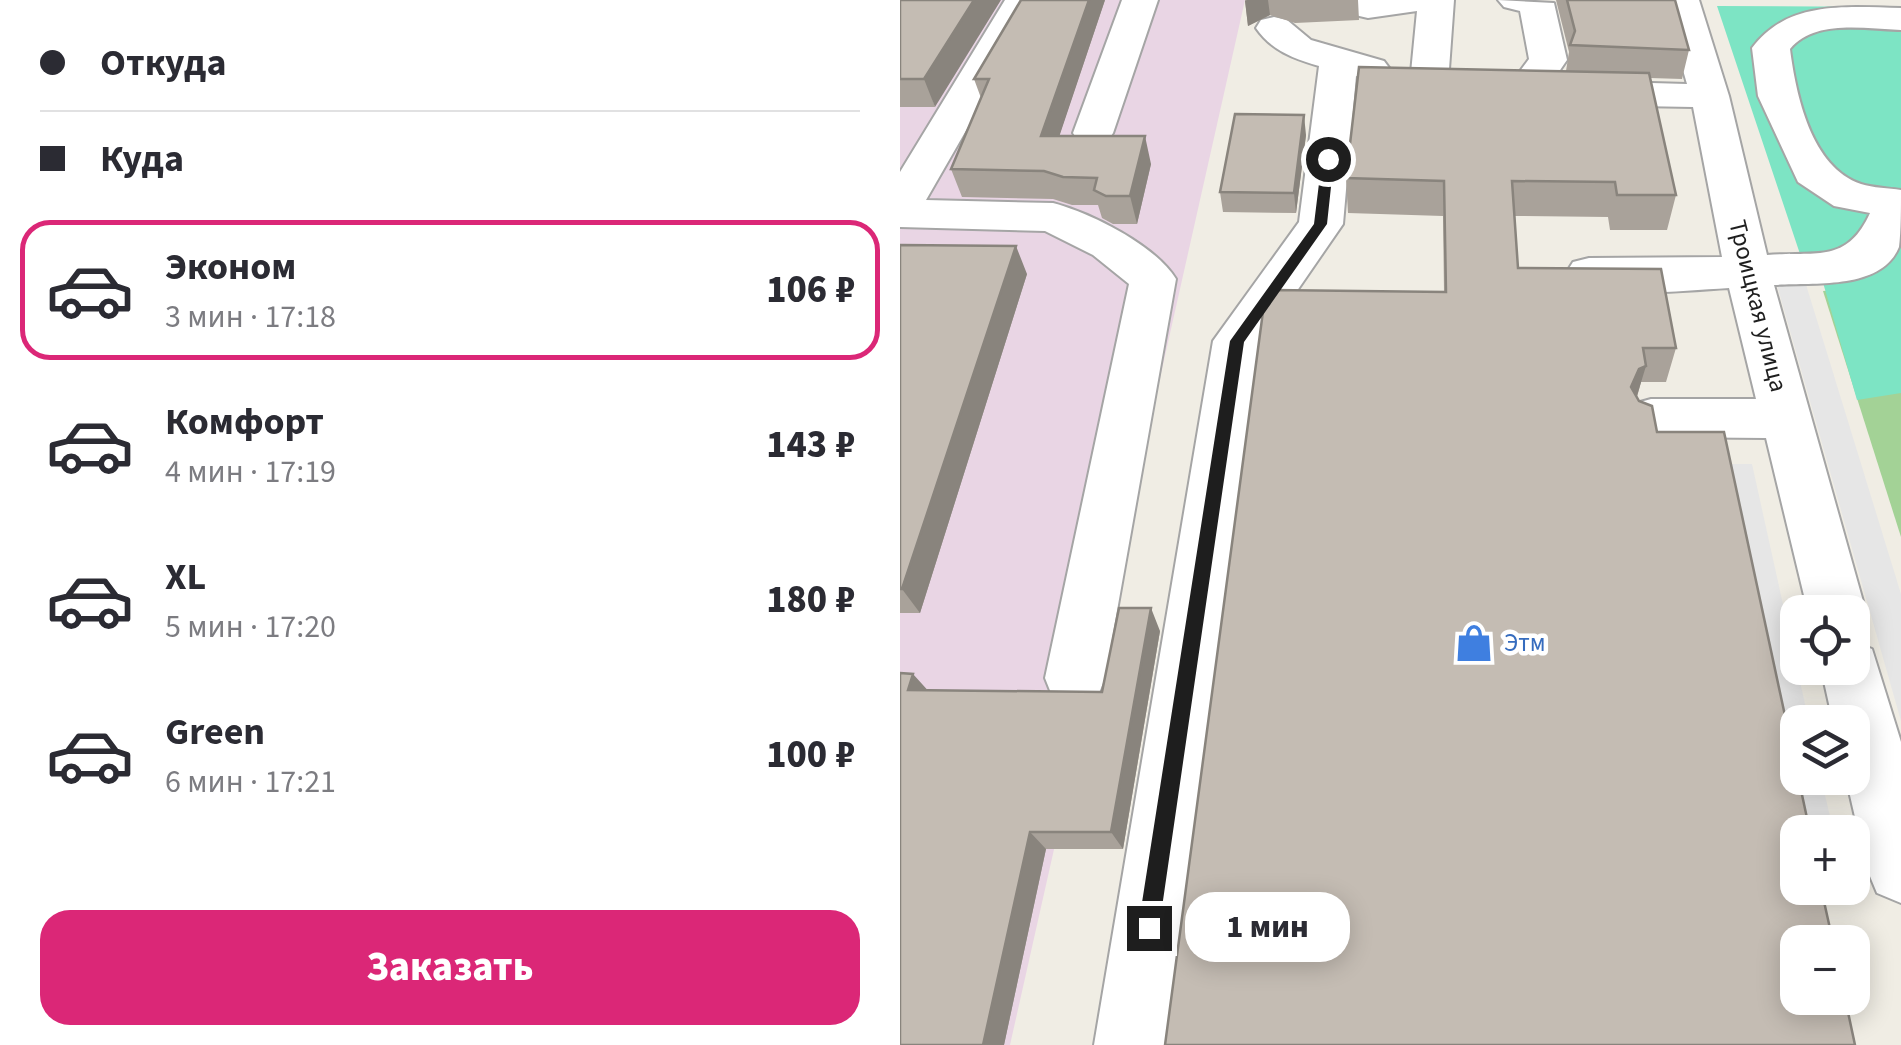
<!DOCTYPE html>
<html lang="ru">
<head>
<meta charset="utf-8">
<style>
	body { margin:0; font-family:"Source Sans 3",sans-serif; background:#f2f2f3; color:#2b2b33; height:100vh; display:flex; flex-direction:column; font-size:38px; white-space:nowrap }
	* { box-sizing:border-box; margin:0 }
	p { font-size:32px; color:#7c7c81 }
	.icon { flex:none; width:55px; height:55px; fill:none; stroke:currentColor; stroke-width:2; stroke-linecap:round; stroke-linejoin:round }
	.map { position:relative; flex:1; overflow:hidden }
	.sheet { display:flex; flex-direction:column; background:#fff; width:900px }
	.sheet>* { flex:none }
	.hud { display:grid; align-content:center; height:220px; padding:0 40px; background:#fff }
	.controls { position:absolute; left:880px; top:595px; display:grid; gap:20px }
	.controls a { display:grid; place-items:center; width:90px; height:90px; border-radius:20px; background:#fff; box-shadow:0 5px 25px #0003; font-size:50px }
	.end { position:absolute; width:45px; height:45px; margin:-22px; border:12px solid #1e1e1e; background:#fff; box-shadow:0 0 0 5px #fff }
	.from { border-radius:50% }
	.bubble { position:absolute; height:70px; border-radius:30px; background:#fff; box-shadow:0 5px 25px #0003; font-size:32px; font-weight:800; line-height:70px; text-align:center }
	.hud b { display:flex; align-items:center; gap:35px; height:95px; font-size:38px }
	.hud b+b { border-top:2px solid #e1e1e2 }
	.hud i { width:25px; height:25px; background:#2b2b33 }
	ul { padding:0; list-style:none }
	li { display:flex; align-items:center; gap:30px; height:140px; margin:0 20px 15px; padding:0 20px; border:5px solid transparent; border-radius:30px }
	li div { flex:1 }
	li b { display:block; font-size:38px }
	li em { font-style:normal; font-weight:800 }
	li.current { border-color:#db2777 }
	li>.icon { width:90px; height:90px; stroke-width:1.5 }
	.cta { display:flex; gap:20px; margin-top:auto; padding:20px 40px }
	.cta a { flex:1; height:115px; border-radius:30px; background:#db2777; color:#fff; font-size:40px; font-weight:800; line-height:115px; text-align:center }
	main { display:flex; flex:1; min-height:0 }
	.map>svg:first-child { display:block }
</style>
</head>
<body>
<main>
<section class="sheet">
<div class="hud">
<b><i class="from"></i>Откуда</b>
<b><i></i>Куда</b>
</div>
<ul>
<li class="current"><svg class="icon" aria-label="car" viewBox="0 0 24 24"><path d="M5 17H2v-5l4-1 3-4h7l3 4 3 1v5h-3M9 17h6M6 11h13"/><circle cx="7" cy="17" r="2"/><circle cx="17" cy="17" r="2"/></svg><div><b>Эконом</b><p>3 мин · 17:18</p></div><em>106 ₽</em></li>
<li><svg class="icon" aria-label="car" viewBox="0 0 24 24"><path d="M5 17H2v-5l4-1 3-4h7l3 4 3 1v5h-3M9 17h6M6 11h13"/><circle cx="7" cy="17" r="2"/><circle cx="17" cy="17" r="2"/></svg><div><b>Комфорт</b><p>4 мин · 17:19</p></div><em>143 ₽</em></li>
<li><svg class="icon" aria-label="car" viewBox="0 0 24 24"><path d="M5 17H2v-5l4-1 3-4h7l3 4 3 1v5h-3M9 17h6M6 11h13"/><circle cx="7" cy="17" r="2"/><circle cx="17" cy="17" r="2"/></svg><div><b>XL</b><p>5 мин · 17:20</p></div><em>180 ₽</em></li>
<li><svg class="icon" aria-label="car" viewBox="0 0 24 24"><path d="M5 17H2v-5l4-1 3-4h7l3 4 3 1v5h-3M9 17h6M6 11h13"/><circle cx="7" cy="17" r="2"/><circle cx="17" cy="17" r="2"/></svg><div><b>Green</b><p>6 мин · 17:21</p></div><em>100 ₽</em></li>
</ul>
<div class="cta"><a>Заказать</a></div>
</section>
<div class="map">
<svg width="1001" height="1045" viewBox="0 0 1001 1045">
	<rect width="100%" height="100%" fill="#f0ede4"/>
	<path fill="#e9d5e4" d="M 0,0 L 345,0 L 110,1045 L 0,1045 Z"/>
	<path fill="#a3d296" d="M 960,288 L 1001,317 L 1001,537 L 923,291 Z"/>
	<path fill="#7de4c4" d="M 817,6 L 1001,7 L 1001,393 L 957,400 L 915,255 L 900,254 Z"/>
	<path fill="#e6e6e6" d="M 875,278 L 904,278 L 1001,594 L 1001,721 Z
		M 816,464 L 852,464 L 909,722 L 898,722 L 898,778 L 921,778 L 932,825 L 887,825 Z"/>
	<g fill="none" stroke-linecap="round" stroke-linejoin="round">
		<g stroke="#a5a5a5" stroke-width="4">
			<path id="minor" d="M 105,0 L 141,0 L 26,200 L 153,203 C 191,213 255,245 276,279 L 205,678 L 197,698 L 175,706 L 153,698 L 145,678 L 229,284 L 193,255 L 145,231 L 0,227 L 0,172 Z
				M 222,0 L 258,0 L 213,133 L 207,142 L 193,145 L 179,142 L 173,133 Z
				M 455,0 L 554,0 L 548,83 L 543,91 L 529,95 L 515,91 L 510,83 L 517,11 L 468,18 L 455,15 L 450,7 Z
				M 598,0 L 654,3 L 667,60 C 651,82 641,106 611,98 L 606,90 L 629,59 L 620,11 L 604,7 Z
				M 763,0 L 799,0 L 829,96 L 867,255 C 916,251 947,264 970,213 L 934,206 L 898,182 L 858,96 L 852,48 C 888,0 945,7 1001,8 L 1001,30 C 964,29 915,19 890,49 C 896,95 911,167 961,184 C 973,188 989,188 1001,190 C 1001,207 1001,232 999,247 C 981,291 912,282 874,285 L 966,612 L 958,630 L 952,632 L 952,612 L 908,612 L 866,438 L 751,437 L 733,432 L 725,418 L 733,404 L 751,399 L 856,399 L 829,288 C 779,291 721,298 673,284 L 666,273 L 673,262 L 689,258 L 822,257 L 793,107 L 680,105 L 666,101 L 661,93 L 666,85 L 680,81 L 787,84 Z
				M 374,17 L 387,20 L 411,40 L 484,61 L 490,69 L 484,77 L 471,80 L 456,76 L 443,224 L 361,343 L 268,1045 L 194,1045 L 313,341 L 399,222 L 419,66 C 393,58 372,51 356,28 L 361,20 Z
				M 952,641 L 972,649 L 1001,742 L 1001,903 L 977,893 L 967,869 L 946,778 L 952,778 L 952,722 L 933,722 L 921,668 L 952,668 Z"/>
		</g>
		<use href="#minor" fill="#fff" fill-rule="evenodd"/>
	</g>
	<path fill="#a9a29a" d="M 0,0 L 35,107 L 0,107 Z
		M 205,0 L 159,136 L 251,164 L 237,224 L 213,224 L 202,218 L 198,205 L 172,205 L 153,199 L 62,197 L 51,169 L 81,98 L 74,79 Z
		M 345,0 L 458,0 L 459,20 L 395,23 L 370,15 L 348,26 Z
		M 656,0 L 775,0 L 789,50 L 782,79 L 750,78 L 776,195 L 767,230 L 710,230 L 708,217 L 615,216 L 618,268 L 776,348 L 766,382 L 741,382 L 737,397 L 757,432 L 910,832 L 544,292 L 543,216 L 448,213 L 446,178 L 666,71 L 669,52 Z
		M 406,135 L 396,213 L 323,212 L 320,192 Z
		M 0,245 L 127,274 L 20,613 L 0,613 Z
		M 260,631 L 223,849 L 146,849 L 104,1045 L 0,1045 L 27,690 L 202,692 Z"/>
	<path fill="#89847d" d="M 74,0 L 101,0 L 35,107 L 24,79 Z
		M 189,0 L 205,0 L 150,164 L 141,136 Z
		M 347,0 L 368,0 L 370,15 L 348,26 L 345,1 Z
		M 404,115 L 406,135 L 396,213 L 394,193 Z
		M 245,136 L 251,164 L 237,224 L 230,196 Z
		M 116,246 L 127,274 L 20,613 L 2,589 Z
		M 746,366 L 736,399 L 731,387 L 739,369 Z
		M 251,608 L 260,631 L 223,849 L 211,832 Z
		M 13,674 L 32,695 L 8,690 Z
		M 130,832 L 146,849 L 104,1045 L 83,1045 Z"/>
	<path fill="#c4bcb3" stroke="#89847d" stroke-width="2.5" d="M 0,0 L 74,0 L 24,79 L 0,79 Z
		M 121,0 L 189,0 L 141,136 L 245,136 L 230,196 L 206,196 L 194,190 L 197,178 L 163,177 L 144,171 L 51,169 L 89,79 L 74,79 Z
		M 667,0 L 775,0 L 789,50 L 670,45 L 675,31 Z
		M 459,67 L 749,73 L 776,195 L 717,195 L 715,182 L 612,181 L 618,268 L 761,269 L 776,348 L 743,348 L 746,366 L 739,369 L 731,387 L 739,401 L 752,406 L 757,432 L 824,432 L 910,832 L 898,832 L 898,888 L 921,888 L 933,942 L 898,942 L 898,998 L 945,998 L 955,1045 L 265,1045 L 364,304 L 373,290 L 546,292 L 544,181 L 446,178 Z
		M 335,114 L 404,115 L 394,193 L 320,192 Z
		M 0,245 L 116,246 L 2,589 L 0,589 Z
		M 219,608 L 251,608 L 211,832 L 130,832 L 83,1045 L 0,1045 L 0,673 L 13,674 L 8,690 L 202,692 Z"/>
	<path fill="#1e1e1e" d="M 428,155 L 434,159 L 427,224 L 344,342 L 259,928 L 256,935 L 249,938 L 241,935 L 238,928 L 330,341 L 414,224 L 422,159 Z"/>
	<defs>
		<g id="shop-bare" transform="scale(3)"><path d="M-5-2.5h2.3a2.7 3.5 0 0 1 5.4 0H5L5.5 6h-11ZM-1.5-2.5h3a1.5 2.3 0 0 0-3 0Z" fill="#3f7fe0" stroke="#fff" stroke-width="2.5" paint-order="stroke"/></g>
	</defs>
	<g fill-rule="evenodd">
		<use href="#shop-bare" x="574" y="643"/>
	</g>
	<g text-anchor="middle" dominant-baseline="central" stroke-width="9" stroke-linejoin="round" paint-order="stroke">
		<g font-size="25" fill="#1e1e1e" stroke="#fff">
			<text transform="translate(858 306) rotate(76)">Троицкая улица</text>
		</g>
		<g font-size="25" fill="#366cbe" stroke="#fff" text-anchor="start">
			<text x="604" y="643">Этм</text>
		</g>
	</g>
</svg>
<div class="controls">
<a><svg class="icon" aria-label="locate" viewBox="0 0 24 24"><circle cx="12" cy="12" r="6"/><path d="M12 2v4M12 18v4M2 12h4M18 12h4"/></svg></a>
<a><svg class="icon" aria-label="layers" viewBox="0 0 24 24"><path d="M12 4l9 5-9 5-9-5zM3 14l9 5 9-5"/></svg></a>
<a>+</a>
<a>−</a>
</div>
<i class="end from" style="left:428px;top:159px"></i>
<i class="end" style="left:249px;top:928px"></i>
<div class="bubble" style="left:285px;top:892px;width:165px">1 мин</div>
</div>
</main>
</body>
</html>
